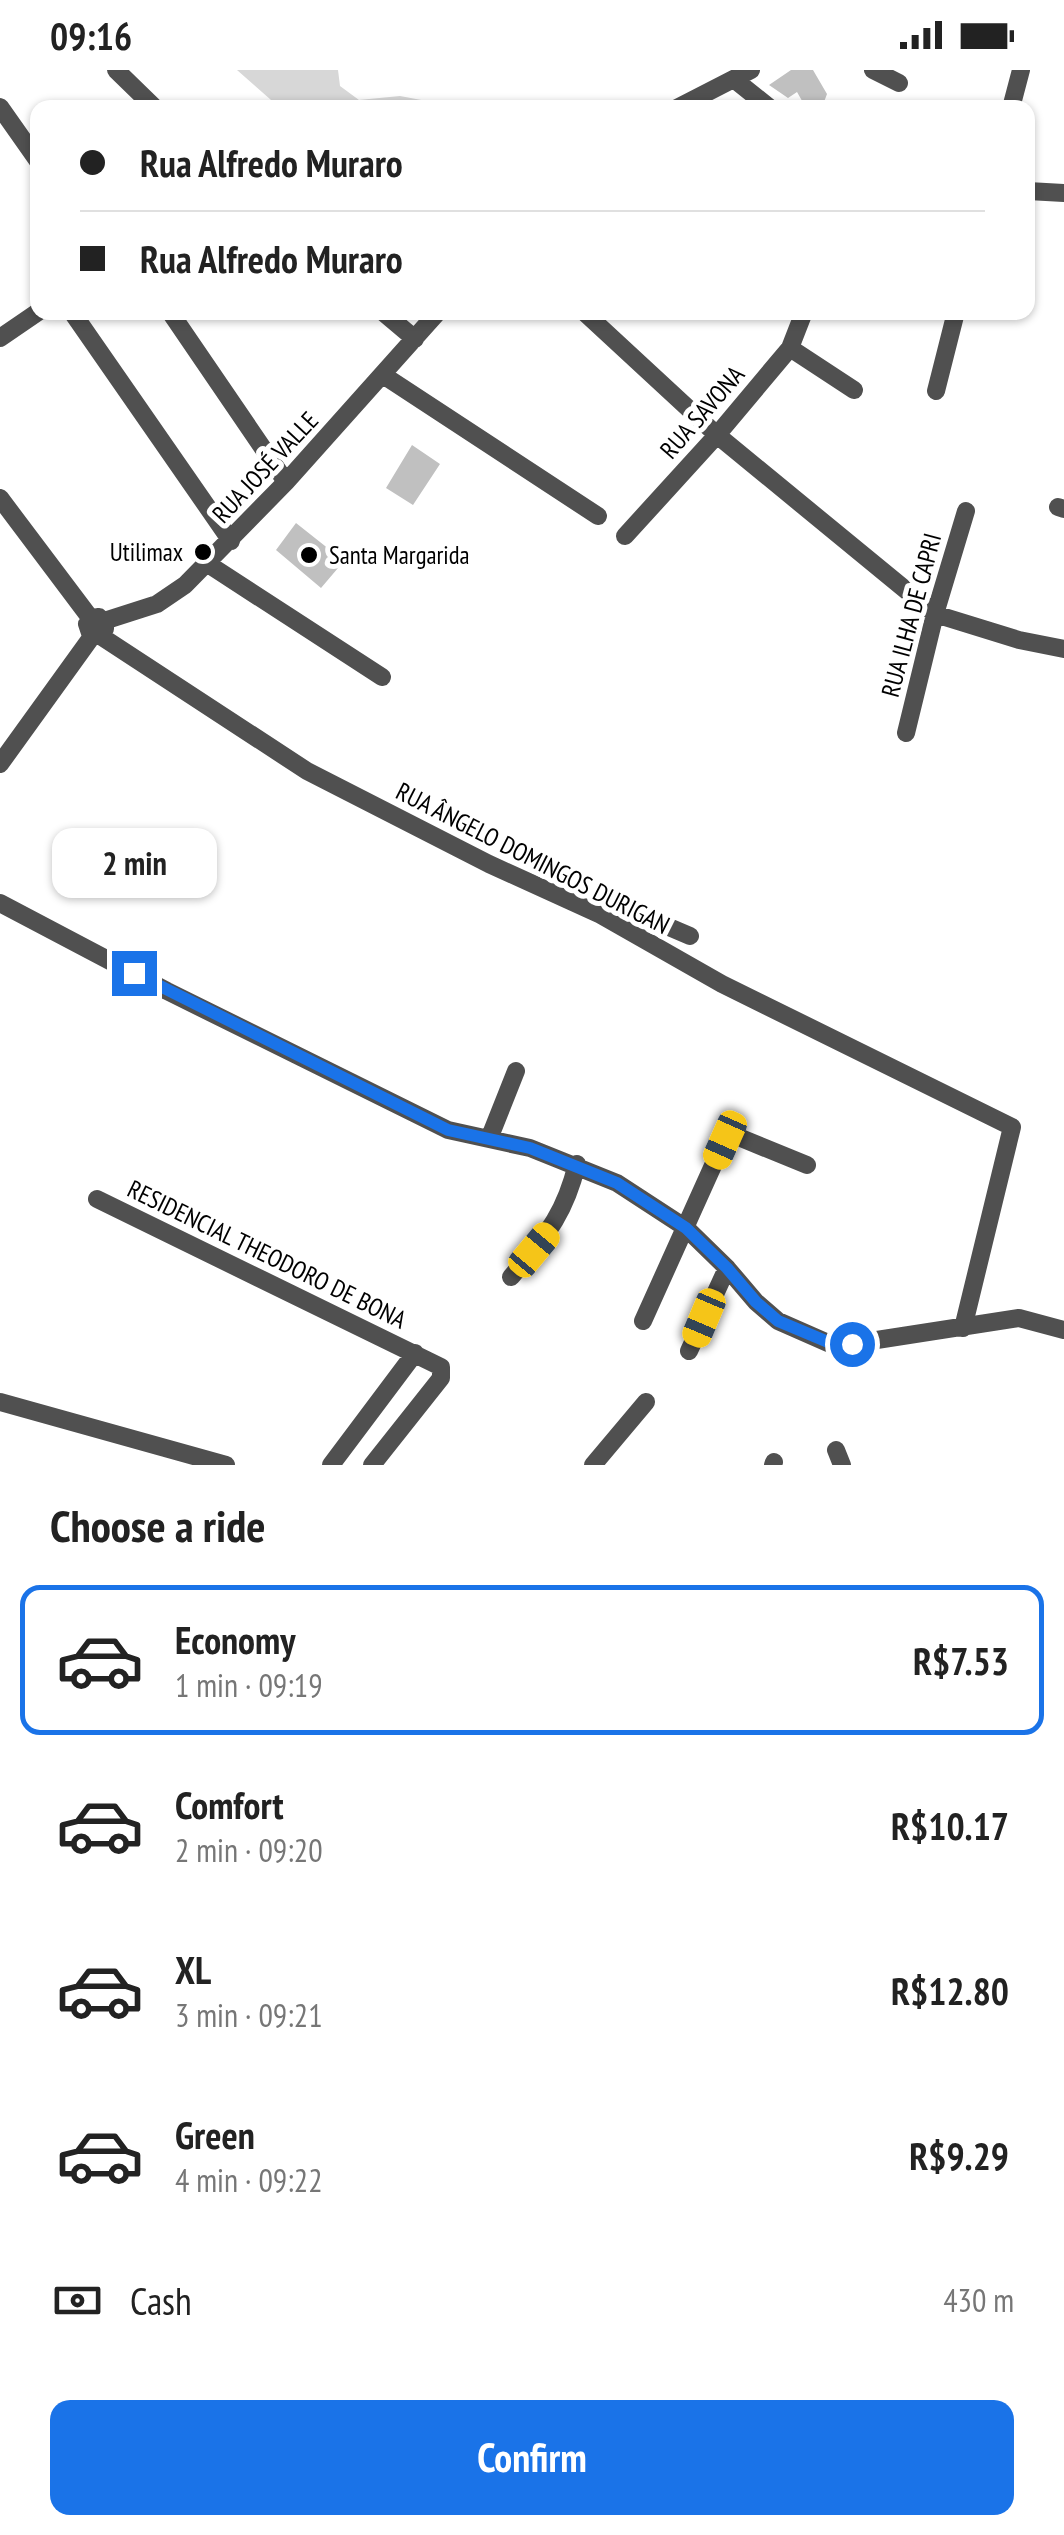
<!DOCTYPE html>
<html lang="en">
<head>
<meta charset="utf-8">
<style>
	body { margin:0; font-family:"PT Sans Narrow",sans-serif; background:#f2f2f2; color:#222; height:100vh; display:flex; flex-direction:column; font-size:38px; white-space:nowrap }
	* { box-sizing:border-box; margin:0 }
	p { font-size:32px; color:#767676 }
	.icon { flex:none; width:55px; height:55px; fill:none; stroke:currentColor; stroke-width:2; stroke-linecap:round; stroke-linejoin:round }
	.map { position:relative; height:1395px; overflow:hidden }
	.sheet { display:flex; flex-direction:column; background:#fff; flex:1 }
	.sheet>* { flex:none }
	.top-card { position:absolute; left:30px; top:30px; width:1005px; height:220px; border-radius:20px; box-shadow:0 2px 8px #0004; display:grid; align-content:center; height:220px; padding:0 50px; background:#fff }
	.end { position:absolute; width:45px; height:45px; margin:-22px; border:12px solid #1a73e8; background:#fff; box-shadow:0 0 0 5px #fff }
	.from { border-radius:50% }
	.bubble { position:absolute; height:70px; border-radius:20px; background:#fff; box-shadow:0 2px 8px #0004; font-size:32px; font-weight:700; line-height:70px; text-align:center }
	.car { position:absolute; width:30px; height:60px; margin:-30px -15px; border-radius:12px; box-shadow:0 0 8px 2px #0007; background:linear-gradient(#f5c518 24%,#345 0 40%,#f5c518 0 76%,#345 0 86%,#f5c518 0) }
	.top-card b { display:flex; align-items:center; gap:35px; height:95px; font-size:38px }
	.top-card b+b { border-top:2px solid #e0e0e0 }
	.top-card i { width:25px; height:25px; background:#222 }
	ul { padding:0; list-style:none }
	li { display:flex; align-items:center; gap:30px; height:150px; margin:0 20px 15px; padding:0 30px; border:5px solid transparent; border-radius:20px }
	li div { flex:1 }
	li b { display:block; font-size:38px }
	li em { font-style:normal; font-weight:700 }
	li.current { border-color:#1a73e8 }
	li>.icon { width:90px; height:90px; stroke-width:1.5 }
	h2 { padding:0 50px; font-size:45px; line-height:120px }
	.pay { display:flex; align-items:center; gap:25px; height:110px; padding:0 50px; font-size:38px }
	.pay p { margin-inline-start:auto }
	.button { display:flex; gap:20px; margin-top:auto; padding:20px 50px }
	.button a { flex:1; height:115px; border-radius:20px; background:#1a73e8; color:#fff; font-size:40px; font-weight:700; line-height:115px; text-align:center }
	.status { display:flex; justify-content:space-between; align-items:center; height:70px; padding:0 50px; background:#fff; direction:ltr }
	.status svg { height:28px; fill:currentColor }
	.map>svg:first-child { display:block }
</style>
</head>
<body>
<div class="status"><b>09:16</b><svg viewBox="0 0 49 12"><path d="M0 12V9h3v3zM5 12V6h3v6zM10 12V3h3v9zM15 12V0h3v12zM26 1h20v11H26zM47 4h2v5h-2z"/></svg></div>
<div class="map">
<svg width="1064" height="1395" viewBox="0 0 1064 1395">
	<rect width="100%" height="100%" fill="#fff"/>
	<path fill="#d7d7d7" d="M 237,0 L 338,0 L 340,16 L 359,30 L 400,26 L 448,35 L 279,37 Z"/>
	<path fill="#c0c0c0" d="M 791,0 L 813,0 L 827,24 L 824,32 L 815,37 L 812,32 L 805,36 L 797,22 L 788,28 L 769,15 Z
		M 412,375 L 440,394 L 413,435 L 386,418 Z
		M 296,453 L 344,491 L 321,518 L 276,480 Z"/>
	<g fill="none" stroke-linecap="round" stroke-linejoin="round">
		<path stroke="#505050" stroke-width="18" d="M 116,0 L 155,38
			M 873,0 L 899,13
			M 735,10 L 770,38
			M 0,37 L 38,91
			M 677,38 L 751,0
			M 1011,38 L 1021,0
			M 1028,121 L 1064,123
			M 72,242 L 231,471
			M 170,242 L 286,412
			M 383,242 L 415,269
			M 584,242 L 717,365 L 935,544 L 1019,570 L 1064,579
			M 0,268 L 38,242
			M 790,278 L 854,320
			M 383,305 L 598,446
			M 936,321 L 956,242
			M 0,428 L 91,549
			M 1058,437 L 1064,439
			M 625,466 L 717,365 L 790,278 L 804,242
			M 208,494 L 382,607
			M 104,551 L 157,534 L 185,515 L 286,412 L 438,242
			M 99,565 L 105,559 L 105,554 L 99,547 L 93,548 L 87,554 L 90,563 L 99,565 L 307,701 L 489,794 L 599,844 L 722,914 L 1012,1057 L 963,1258
			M 906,663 L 935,544 L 966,441
			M 0,694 L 93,565
			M 0,833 L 167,921 L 448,1060 L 530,1078 L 617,1113 L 686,1158 L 727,1198 L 756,1232 L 778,1251 L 828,1273 L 851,1274 L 1019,1248 L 1064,1260
			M 599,844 L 622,837 L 690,866
			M 489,1069 L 516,1001
			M 97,1129 L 441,1297 L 441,1308 L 372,1395
			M 511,1207 C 545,1166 564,1147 577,1094
			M 643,1251 L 725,1069 L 736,1066 L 807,1095
			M 689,1281 L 727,1198
			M 0,1332 L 226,1395
			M 836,1380 L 842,1395
			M 331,1395 L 415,1283
			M 593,1395 L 646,1332
			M 773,1395 L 774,1392"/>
	</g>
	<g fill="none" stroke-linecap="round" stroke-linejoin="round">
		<path stroke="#1a73e8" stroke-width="12" d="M 134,903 L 448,1060 L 530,1078 L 617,1113 L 686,1158 L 727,1198 L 756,1232 L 778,1251 L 828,1272 L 852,1274"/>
	</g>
	<g fill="#000" stroke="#fff" stroke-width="4">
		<circle cx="203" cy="482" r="10"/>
		<circle cx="309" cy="485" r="10"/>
	</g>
	<g text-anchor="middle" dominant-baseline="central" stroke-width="10" stroke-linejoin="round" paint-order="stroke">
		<g font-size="25" fill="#000" stroke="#fff">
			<text transform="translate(702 342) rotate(-49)">RUA SAVONA</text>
			<text transform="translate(265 397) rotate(-47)">RUA JOSÉ VALLE</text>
			<text transform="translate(911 545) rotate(-75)">RUA ILHA DE CAPRI</text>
			<text transform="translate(533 788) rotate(27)">RUA ÂNGELO DOMINGOS DURIGAN</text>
			<text transform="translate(267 1184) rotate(26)">RESIDENCIAL THEODORO DE BONA</text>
		</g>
		<g font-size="25" fill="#000" stroke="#fff" text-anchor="end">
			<text x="183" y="482">Utilimax</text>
			<text x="329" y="485" text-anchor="start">Santa Margarida</text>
		</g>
	</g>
</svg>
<i class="end from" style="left:852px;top:1274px"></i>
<i class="end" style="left:134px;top:903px"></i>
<div class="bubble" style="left:52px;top:758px;width:165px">2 min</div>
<i class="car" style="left:725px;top:1070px;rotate:204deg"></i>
<i class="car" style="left:534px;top:1180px;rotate:40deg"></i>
<i class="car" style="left:704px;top:1248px;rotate:203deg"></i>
<div class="top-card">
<b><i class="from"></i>Rua Alfredo Muraro</b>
<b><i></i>Rua Alfredo Muraro</b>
</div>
</div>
<section class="sheet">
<h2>Choose a ride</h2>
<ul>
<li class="current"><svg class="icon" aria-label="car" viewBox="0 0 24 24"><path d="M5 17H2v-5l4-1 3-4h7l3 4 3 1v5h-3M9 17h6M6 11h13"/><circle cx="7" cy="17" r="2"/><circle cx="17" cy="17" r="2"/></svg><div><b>Economy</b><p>1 min · 09:19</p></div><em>R$7.53</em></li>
<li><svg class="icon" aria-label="car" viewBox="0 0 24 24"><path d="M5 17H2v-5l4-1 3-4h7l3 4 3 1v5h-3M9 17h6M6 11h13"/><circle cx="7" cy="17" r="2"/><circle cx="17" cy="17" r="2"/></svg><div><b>Comfort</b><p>2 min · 09:20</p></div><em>R$10.17</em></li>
<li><svg class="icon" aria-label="car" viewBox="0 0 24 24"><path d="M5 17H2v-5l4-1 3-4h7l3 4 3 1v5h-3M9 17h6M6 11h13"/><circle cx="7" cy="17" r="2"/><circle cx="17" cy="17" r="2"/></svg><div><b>XL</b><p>3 min · 09:21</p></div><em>R$12.80</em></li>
<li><svg class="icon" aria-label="car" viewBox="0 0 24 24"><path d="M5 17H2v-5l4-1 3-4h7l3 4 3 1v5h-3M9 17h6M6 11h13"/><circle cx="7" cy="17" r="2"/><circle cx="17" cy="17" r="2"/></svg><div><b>Green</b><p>4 min · 09:22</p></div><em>R$9.29</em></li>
</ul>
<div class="pay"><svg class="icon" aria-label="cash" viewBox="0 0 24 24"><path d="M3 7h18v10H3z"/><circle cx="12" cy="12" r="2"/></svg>Cash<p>430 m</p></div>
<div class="button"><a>Confirm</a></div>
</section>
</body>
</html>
